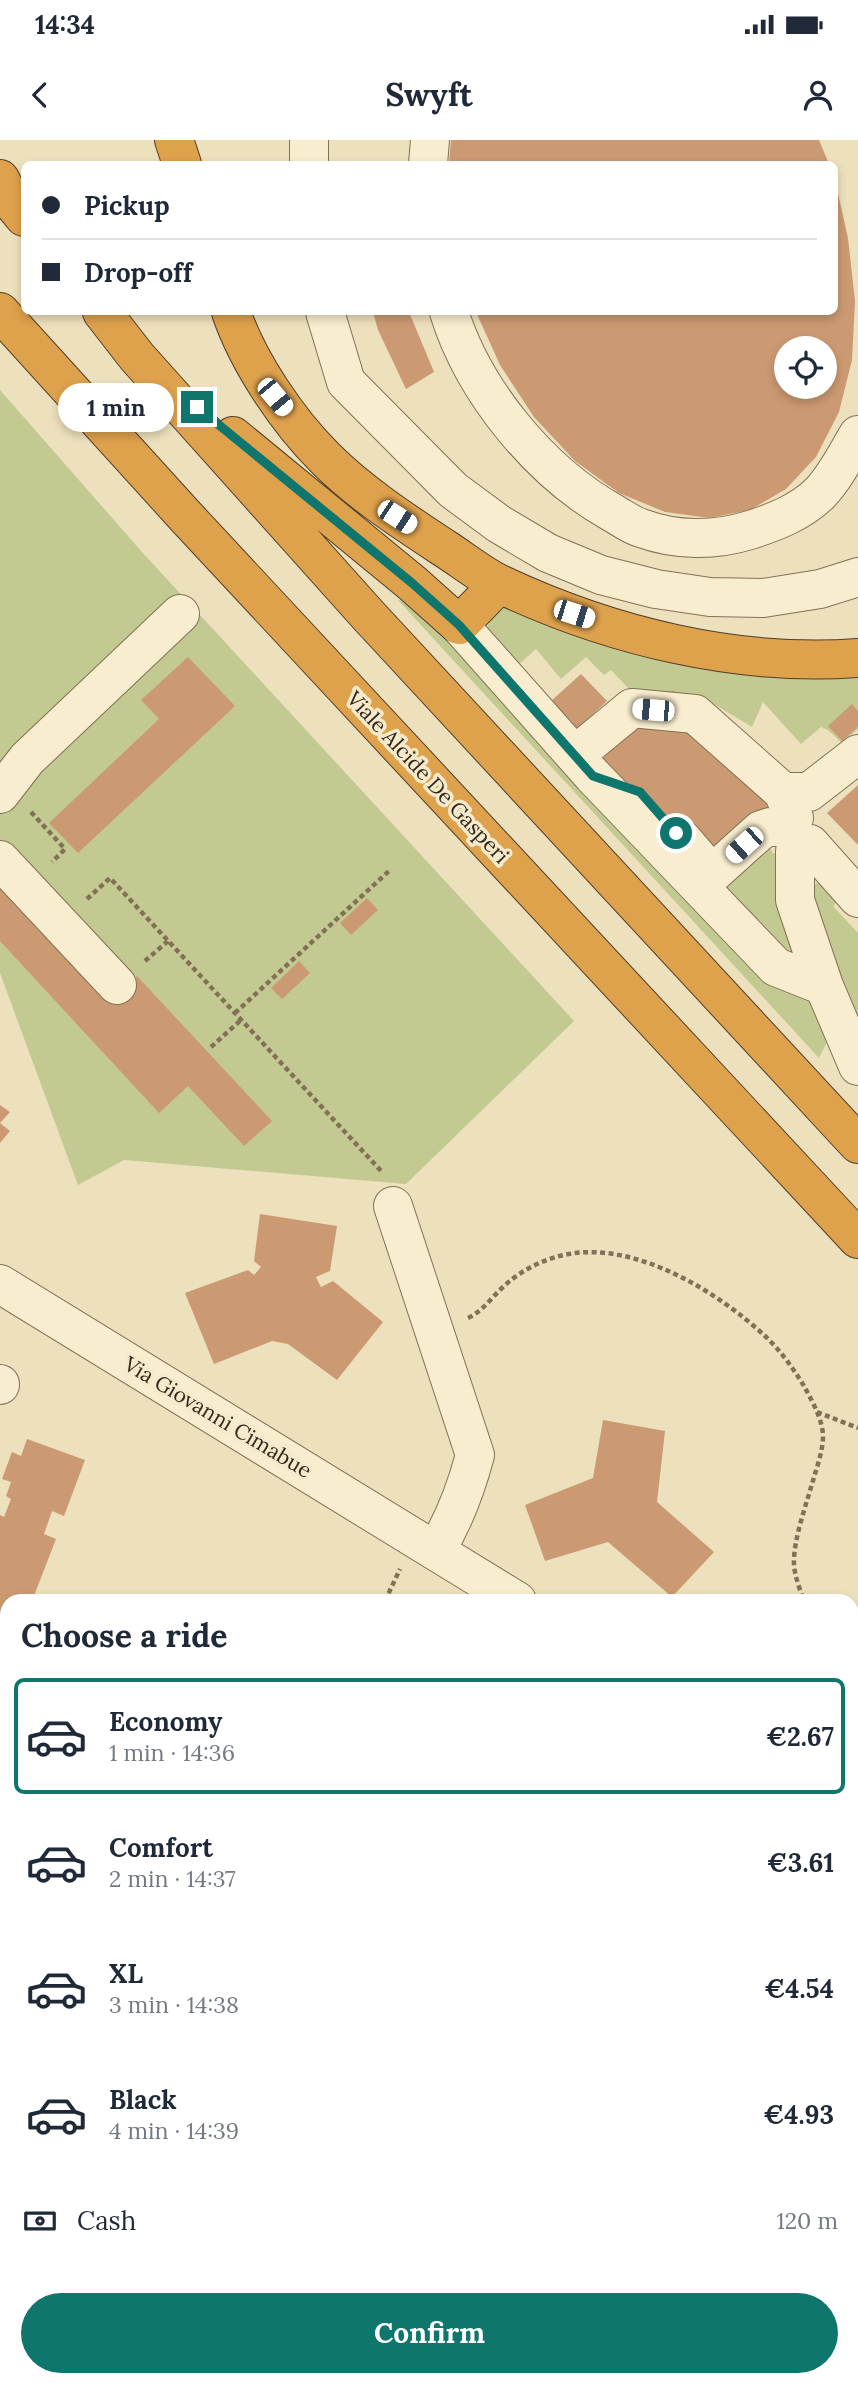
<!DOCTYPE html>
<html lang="en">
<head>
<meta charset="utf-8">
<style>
	body { margin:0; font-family:Lora,serif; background:#f2f2f3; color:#1f2937; height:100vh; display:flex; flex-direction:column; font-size:26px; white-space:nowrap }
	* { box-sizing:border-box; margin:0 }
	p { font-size:23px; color:#747a83 }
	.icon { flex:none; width:38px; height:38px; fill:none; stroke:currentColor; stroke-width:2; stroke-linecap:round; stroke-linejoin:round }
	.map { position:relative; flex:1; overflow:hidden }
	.drawer { position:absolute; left:0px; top:1454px; width:859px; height:793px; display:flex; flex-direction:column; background:#fff; border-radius:21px 21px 0 0; box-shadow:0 4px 10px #0003 }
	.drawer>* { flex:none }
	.top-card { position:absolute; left:21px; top:21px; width:817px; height:154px; border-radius:10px; box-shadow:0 4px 10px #0003; display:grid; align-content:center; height:154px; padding:0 21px; background:#fff }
	.controls { position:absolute; left:774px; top:196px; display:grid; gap:14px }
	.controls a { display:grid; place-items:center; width:63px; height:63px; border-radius:50%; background:#fff; box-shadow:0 4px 10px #0003; font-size:35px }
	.end { position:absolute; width:32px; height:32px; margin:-16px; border:9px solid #0f766e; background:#fff; box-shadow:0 0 0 4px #fff }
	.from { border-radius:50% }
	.bubble { position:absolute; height:49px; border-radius:24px; background:#fff; box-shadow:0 4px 10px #0003; font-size:23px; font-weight:800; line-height:49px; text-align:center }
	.car { position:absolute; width:21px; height:42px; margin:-21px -10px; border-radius:9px; box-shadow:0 0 5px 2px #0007; background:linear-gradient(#fff 24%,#345 0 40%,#fff 0 76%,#345 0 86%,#fff 0) }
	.top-card b { display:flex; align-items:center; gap:24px; height:66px; font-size:26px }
	.top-card b+b { border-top:2px solid #e0e1e3 }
	.top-card i { width:18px; height:18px; background:#1f2937 }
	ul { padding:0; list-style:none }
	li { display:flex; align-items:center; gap:21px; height:116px; margin:0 14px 10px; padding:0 7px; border:4px solid transparent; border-radius:10px }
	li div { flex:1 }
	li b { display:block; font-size:26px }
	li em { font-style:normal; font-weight:800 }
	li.active { border-color:#0f766e }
	li>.icon { width:63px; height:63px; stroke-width:1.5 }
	h2 { padding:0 21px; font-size:32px; line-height:84px }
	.pay { display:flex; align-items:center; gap:18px; height:77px; padding:0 21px; font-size:26px }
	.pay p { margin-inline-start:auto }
	.action { display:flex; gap:14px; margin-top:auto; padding:14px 21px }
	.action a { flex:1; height:80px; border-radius:42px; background:#0f766e; color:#fff; font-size:28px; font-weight:800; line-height:80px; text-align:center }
	.status { display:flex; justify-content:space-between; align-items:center; height:49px; padding:0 35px; background:#fff; direction:ltr }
	.status svg { height:19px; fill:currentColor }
	header { display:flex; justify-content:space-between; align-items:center; height:91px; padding:0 21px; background:#fff; font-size:32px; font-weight:800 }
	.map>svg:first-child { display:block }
</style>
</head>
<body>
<div class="status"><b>14:34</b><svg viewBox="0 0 49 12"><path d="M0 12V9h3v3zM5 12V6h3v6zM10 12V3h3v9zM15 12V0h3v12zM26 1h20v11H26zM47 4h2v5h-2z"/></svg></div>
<header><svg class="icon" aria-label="back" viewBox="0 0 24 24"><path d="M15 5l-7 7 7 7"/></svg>Swyft<svg class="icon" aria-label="person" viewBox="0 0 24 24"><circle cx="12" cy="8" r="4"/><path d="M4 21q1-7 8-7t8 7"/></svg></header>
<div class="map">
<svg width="858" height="2246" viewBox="0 0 858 2246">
	<rect width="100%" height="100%" fill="#ede0bd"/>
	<path fill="#c2ca91" d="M 0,250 L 142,412 L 574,881 L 406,1044 L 124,1020 L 78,1045 L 0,833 Z
		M 510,458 L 858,531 L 858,589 L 842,603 L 828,590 L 821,587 L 801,604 L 763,562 L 752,587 L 699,555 L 629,549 L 611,530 L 604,535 L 586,517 L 561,539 L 536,509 L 517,526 L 487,488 L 494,470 Z
		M 397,459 L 431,473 L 810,857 L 830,896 L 819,918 Z
		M 768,701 L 772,712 L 779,717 L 794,816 L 770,801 L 775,797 L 759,780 L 754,784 L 716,734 Z
		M 820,741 L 843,755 L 833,766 L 858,793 L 858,893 L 809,748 Z"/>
	<path fill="#cb9a72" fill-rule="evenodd" d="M 451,0 L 819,0 L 829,24 L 449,24 Z
		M 835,40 L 848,98 L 855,161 L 852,220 L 839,272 L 816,317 L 786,349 L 750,370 L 709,378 L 665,372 L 619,353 L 575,321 L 534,277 L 500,225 L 476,172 L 835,172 ZM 786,208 L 824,208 L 824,247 L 786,247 Z
		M 373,172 L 409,172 L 434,232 L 406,249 L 378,190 Z
		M 188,517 L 235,566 L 78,713 L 49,683 L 159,579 L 141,560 Z
		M 581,534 L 607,561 L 577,589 L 551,561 Z
		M 673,550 L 776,660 L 696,733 L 597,624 Z
		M 852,564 L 858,571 L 858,587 L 842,601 L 828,586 Z
		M 858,645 L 858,705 L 827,673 Z
		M 0,745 L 109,862 L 137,836 L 272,981 L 244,1006 L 188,946 L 159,973 L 0,801 Z
		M 367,758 L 378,770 L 351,795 L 340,783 Z
		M 299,821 L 310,833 L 282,859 L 271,848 Z
		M 0,965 L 10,972 L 0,983 L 10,991 L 0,1003 Z
		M 260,1074 L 337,1086 L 330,1131 L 316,1137 L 321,1147 L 333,1141 L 383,1182 L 337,1240 L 288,1204 L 272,1201 L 214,1224 L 185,1153 L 248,1130 L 254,1135 L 261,1127 L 254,1121 Z
		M 603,1280 L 665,1291 L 657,1362 L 714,1412 L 672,1457 L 608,1402 L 545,1421 L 525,1365 L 593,1338 Z
		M 27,1299 L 85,1320 L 64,1376 L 52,1371 L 44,1394 L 56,1399 L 32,1461 L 7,1461 L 7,1498 L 3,1510 L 7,1512 L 7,1528 L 0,1546 L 0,1375 L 4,1377 L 11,1359 L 6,1356 L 11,1342 L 2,1339 L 12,1312 L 21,1316 Z
		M 852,1768 L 858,1770 L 858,1839 L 853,1855 Z
		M 0,2234 L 7,2235 L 7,2240 L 114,2240 L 113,2246 L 0,2246 Z
		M 289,2240 L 333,2240 L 337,2246 L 292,2246 Z
		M 375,2240 L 420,2240 L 423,2245 L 379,2246 Z
		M 484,2240 L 518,2240 L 522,2246 L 474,2246 Z
		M 554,2240 L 607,2240 L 601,2244 L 602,2246 L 558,2246 Z"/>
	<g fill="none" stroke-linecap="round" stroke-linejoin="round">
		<g stroke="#847056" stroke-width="40">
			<path id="minor" d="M 309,0 L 309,24
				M 428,24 L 430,0
				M 325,172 L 346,242 L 453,350 L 499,384 L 548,413 L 601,435 L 656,449 L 710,457 L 763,458 L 820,449 L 858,437
				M 449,172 C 474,252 540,332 613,373 C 622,378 631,385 641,388 C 676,401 715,401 750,390 C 775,382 801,372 820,353 C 836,336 846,315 858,295
				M 459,485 L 593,636 L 776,827 L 824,846
				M 575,615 L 632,568 L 695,574 L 783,652 L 794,678
				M 783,652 L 809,652 L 858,614
				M 0,654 L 27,619 L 180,474
				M 683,700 L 712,734 L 761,690 L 770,687 L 781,687
				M 810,704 L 858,758
				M 795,711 L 795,760 L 824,846 L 858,926
				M 0,720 L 117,845
				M 393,1066 L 475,1315 C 466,1349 455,1379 436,1410
				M 0,1144 L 517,1461
				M 0,1245 L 0,1244
				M 852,1662 L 858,1666
				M 0,1714 L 7,1709
				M 852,2158 L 858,2155
				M 0,2181 L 7,2177
				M 181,2246 L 191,2240
				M 703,2246 L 713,2240"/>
		</g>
		<g stroke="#513e2b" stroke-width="40">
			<path id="highway" d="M 174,0 L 182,24
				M 0,39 L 11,61 L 24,77
				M 0,172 L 187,378 L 858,1099
				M 102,172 L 137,217 L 367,474 L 858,1004
				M 231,172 C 248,222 287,280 325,318 C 360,353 403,381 444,408 C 463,420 482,436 502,445 C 611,496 737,527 858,518
				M 233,296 L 412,443 L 459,485 L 499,444"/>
		</g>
		<path stroke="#847056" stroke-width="4.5" stroke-dasharray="5 3.5" stroke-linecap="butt" d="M 31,672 L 65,709 L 52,722
			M 87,759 L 110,738 L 382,1032
			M 145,821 L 168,801
			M 235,873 L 390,730
			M 211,907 L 241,880
			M 468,1178 C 483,1171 491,1158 503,1147 C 521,1130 545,1118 569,1114 C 636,1102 717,1151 765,1196 C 780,1210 793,1228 804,1246 C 812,1261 822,1278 823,1295 C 823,1310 818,1324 814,1337 C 807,1363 793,1399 794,1425 C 795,1437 800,1450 804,1461
			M 817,1272 L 858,1288
			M 385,1461 L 400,1429
			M 852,1603 L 858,1619"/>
		<use href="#minor" stroke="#f8edcf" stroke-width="38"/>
		<use href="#highway" stroke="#dea14c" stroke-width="38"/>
	</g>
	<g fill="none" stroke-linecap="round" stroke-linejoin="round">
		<path stroke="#0f766e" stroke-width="9" d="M 197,267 L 412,443 L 459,485 L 593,636 L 640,652 L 676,693"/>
	</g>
	<g text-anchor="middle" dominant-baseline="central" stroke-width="7" stroke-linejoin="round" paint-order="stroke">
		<g font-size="21" fill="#33281b" stroke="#f5eacc">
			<text transform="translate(428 637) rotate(47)">Viale Alcide De Gasperi</text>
			<text transform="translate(218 1277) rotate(31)">Via Giovanni Cimabue</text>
		</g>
	</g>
</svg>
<div class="controls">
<a><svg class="icon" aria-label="locate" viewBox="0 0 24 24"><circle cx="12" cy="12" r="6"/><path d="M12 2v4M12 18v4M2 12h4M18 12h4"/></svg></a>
</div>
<i class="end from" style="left:676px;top:693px"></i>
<i class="end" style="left:197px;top:267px"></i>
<div class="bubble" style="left:58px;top:243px;width:116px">1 min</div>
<i class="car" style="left:275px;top:257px;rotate:140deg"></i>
<i class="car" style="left:397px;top:377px;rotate:123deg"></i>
<i class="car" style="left:574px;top:474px;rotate:108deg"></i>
<i class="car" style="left:653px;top:570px;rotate:275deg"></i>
<i class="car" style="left:744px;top:705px;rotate:228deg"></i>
<div class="top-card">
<b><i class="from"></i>Pickup</b>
<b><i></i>Drop-off</b>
</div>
<section class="drawer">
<h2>Choose a ride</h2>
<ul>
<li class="active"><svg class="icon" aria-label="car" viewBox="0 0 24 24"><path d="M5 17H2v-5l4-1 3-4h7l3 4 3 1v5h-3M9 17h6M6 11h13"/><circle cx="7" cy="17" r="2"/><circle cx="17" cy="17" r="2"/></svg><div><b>Economy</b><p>1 min · 14:36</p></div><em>€2.67</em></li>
<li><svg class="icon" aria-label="car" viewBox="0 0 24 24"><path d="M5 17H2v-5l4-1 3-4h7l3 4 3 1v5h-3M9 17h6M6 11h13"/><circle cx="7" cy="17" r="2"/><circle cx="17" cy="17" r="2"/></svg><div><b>Comfort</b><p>2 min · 14:37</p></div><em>€3.61</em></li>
<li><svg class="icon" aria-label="car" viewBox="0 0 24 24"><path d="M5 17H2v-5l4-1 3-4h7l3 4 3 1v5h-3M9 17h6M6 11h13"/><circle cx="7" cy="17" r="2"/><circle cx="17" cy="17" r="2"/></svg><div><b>XL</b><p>3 min · 14:38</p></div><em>€4.54</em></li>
<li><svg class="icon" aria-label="car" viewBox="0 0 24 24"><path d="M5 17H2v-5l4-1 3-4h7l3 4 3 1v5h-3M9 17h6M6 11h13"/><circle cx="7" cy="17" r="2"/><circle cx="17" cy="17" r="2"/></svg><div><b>Black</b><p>4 min · 14:39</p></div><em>€4.93</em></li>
</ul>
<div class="pay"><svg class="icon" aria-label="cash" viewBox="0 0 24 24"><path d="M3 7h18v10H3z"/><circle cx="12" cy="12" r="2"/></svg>Cash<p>120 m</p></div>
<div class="action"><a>Confirm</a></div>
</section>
</div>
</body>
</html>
